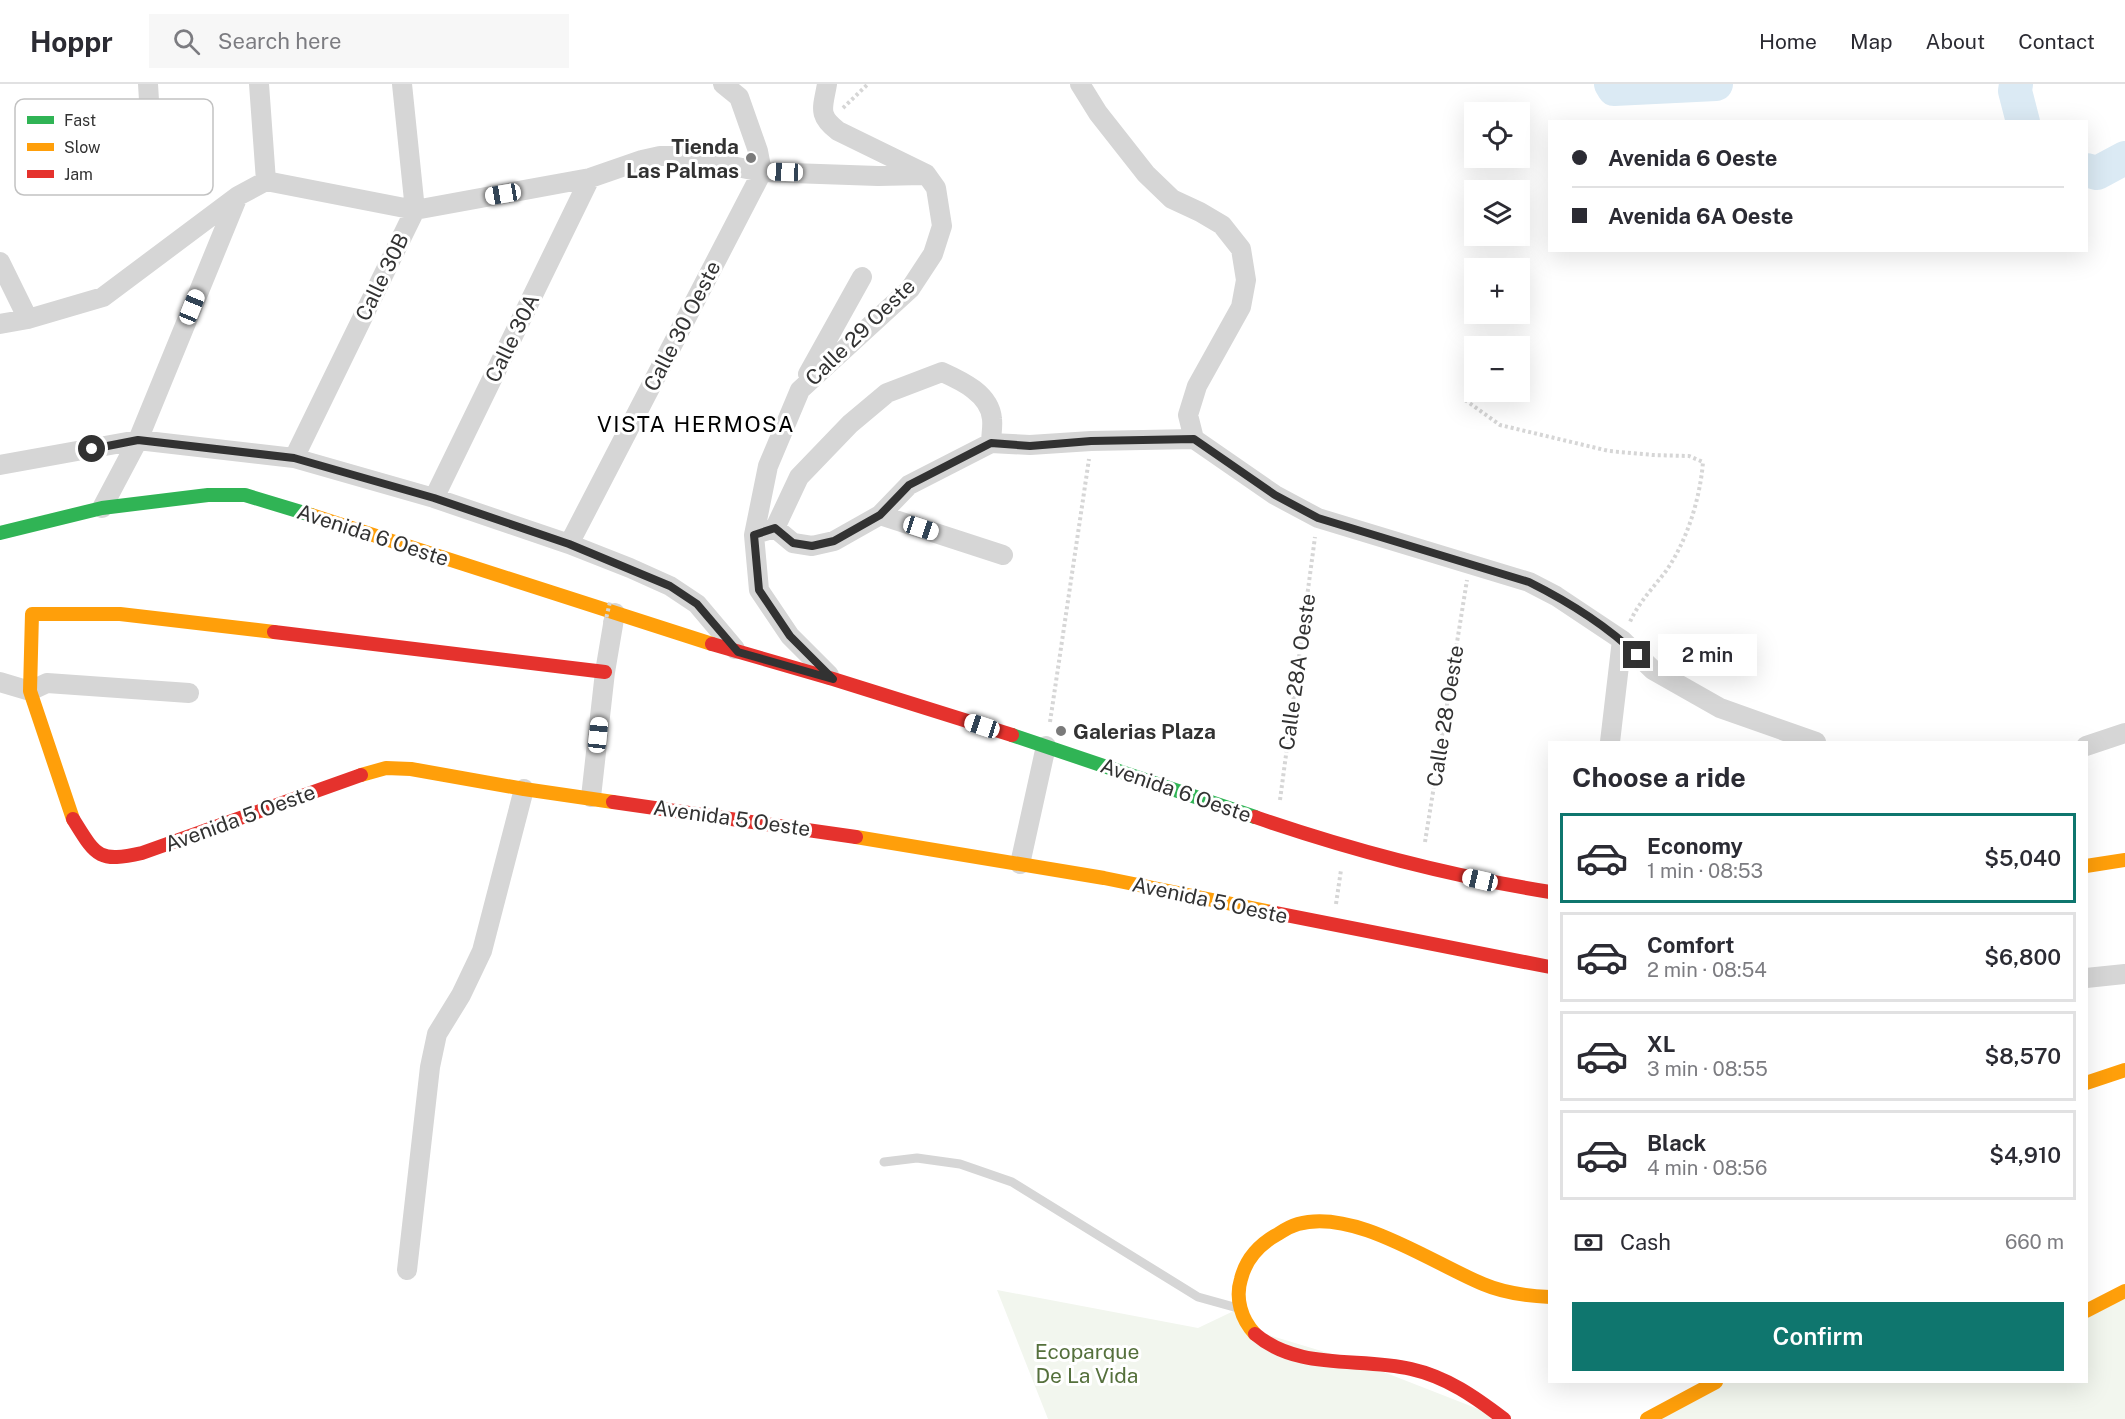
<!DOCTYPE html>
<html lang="en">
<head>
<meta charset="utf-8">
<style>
	body { margin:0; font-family:"Public Sans",sans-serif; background:#f7f7f7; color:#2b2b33; height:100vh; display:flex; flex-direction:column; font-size:22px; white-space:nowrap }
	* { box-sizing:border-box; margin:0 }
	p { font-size:20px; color:#7c7c81 }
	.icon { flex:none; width:33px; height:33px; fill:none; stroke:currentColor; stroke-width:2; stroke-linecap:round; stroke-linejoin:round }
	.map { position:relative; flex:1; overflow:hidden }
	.panel { position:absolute; left:1548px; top:657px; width:540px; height:642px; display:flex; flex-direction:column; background:#fff; border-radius:0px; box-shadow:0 6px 24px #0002 }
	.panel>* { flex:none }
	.banner { position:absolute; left:1548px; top:36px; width:540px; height:132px; border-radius:0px; box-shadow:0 6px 24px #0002; display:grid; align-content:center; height:132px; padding:0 24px; background:#fff }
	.tools { position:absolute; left:1464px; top:18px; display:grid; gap:12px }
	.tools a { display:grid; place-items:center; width:66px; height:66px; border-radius:0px; background:#fff; box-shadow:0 6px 24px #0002; font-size:30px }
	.end { position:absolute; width:27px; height:27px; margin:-14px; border:8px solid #323232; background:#fff; box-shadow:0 0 0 3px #fff }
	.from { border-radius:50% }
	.bubble { position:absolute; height:42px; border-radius:0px; background:#fff; box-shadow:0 6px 24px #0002; font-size:20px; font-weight:600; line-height:42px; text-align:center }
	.car { position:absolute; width:18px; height:36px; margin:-18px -9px; border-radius:8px; box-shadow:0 0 4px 2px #0007; background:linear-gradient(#fff 24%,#345 0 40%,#fff 0 76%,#345 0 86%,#fff 0) }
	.banner b { display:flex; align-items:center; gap:21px; height:57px; font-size:22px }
	.banner b+b { border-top:2px solid #e1e1e2 }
	.banner i { width:15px; height:15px; background:#2b2b33 }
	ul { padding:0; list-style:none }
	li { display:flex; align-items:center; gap:18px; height:90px; margin:0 12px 9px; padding:0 12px; border:3px solid #e1e1e2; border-radius:0px }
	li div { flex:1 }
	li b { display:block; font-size:22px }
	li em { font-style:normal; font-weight:600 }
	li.active { border-color:#0f766e }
	li>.icon { width:54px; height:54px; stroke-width:1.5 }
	h2 { padding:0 24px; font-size:27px; line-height:72px }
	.pay { display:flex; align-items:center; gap:15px; height:66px; padding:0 24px; font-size:22px }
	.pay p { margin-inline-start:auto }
	.button { display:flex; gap:12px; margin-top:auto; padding:12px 24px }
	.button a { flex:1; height:69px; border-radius:0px; background:#0f766e; color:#fff; font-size:24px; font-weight:600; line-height:69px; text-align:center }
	header { display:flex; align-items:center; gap:36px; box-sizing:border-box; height:84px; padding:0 30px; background:#fff; border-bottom:2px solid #e1e1e2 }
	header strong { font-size:28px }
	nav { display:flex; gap:33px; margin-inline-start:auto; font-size:21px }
	.search { width:420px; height:54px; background:#f7f7f7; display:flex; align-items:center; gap:15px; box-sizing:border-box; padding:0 21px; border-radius:0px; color:#7c7c81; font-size:22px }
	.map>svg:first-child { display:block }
</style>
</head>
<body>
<header>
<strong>Hoppr</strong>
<div class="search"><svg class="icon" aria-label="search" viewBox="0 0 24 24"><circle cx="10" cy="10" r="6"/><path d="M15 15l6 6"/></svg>Search here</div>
<nav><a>Home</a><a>Map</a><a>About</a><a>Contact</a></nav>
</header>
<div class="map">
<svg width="2125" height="1335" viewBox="0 0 2125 1335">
	<rect width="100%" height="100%" fill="#fff"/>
	<path fill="#f2f6ee" d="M 997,1206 L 1198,1244 L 1240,1224 L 1252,1246 L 1358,1278 L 1504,1335 L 1048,1335 Z
		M 2125,1207 L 2125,1335 L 1647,1335 L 1716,1298 L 2086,1298 L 2087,1227 Z"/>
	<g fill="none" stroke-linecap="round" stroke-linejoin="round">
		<path stroke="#dbeaf4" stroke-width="34" d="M 1611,0 L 1614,5 L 1716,0
			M 2016,0 L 2015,7 L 2023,38
			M 2086,86 L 2097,89 L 2125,74"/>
		<path stroke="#d6d6d6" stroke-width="4" stroke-dasharray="3 3" stroke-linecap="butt" d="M 843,24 L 868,0
			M 1465,316 L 1500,341 L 1609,367 L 1653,371 L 1689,372 L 1703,378 C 1700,415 1687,457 1666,487 C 1653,504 1638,519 1629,540
			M 1050,638 L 1089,375
			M 1280,716 L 1315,453
			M 1425,758 L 1467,496
			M 1336,820 L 1341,786"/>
		<path stroke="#d6d6d6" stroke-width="9" d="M 884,1078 L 917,1074 L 960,1080 L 1012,1098 L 1198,1213 L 1234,1223"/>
		<path stroke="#d6d6d6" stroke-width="20" d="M 148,0 L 150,33
			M 827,0 C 823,24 817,31 838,47 L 926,90 L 936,104 L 942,142 L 933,170 L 910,205 L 800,306 L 768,382 L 754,451 L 759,506 L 790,552 L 829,591
			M 1080,0 L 1098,29 L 1146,90 L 1172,115 L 1200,128 L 1222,141 L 1241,165 L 1246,196 L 1241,223 L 1197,302 L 1188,331 L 1194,355
			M 266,97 L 415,126 L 590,94 L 642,76 L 660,72 L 682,72 L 762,88 L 878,92 L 923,91
			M 0,178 L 28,235
			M 0,240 L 28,235 L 103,213 L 238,112
			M 808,290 L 862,193
			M 1194,355 L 1275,411 L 1318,434 L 1529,498 L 1556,512 L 1622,556 L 1653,586 L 1720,624 L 1816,658
			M 294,374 L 415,126 L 402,0
			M 0,381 L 138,356 L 294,374 L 434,414 L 569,460 L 630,484 L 670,502 L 697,520 L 735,565
			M 434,414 L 590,94
			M 102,424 L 138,356 L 238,112 L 266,97 L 259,0
			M 880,431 L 1003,471
			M 775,444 L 793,459 L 812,462 L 834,457 L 880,431 L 909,401 L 991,359 L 1030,361 L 1091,357 L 1194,355
			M 762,448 L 775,444 L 799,393 L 850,340 L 887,309 L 942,288 C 962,297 990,310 992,335 C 993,343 991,351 991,359
			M 569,460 L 762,88 L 758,67 L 739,13 L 723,0
			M 0,598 L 30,607 L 47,599 L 189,609
			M 1610,658 L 1622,556
			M 2086,662 L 2125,649
			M 591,713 L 605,588 L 615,529
			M 1020,780 L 1046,662
			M 2086,894 L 2125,890
			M 407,1186 L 430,983 L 437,950 L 461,911 L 482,867 L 524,705"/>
		<path stroke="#30b455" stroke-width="14" d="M 0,449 L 102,424 L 208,411 L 245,411 L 311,431
			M 1012,651 L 1255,733"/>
		<path stroke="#ff9f0a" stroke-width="14" d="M 311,431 L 712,560
			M 361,691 L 386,684 L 411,685 L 524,705 L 613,718
			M 73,735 L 30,607 L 32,530 L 120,530 L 274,548
			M 856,753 L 1104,794 L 1271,828
			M 2086,782 L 2125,776
			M 2086,999 L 2125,986
			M 2086,1227 L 2125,1207
			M 1255,1250 C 1241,1235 1235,1214 1241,1195 C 1246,1175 1260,1160 1278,1150 C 1284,1146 1291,1142 1298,1140 C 1354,1124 1432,1179 1483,1200 C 1504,1209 1527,1212 1550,1213
			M 1647,1335 L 1716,1298"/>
		<path stroke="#e5322d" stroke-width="14" d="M 274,548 L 605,588
			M 712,560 L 833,595 L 1012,651
			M 613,718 L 856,753
			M 1255,733 C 1351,766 1450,792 1550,808
			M 73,735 C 96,772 98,779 142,769 L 361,691
			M 1271,828 L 1550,883
			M 1255,1250 C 1298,1287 1359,1273 1411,1285 C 1447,1293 1475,1313 1504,1335"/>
		<path stroke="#d6d6d6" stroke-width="4" stroke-dasharray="3 3" stroke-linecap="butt" d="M 605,539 L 610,518"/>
	</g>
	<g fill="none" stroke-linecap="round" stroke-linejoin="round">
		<path stroke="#323232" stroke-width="8" d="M 92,365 L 138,356 L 294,374 L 434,414 L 569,460 L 670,502 L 697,520 L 738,568 L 833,595 L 790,552 L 759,506 L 754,451 L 775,444 L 793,459 L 812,462 L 834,457 L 880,431 L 909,401 L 991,359 L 1030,362 L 1091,357 L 1194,355 L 1275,411 L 1318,434 L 1529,498 C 1567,517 1606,541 1637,571"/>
	</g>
	<g fill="#7a7a7a" stroke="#fff" stroke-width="2">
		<circle cx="751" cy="74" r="6"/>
		<circle cx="1061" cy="647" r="6"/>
	</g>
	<g text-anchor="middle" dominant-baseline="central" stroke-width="6" stroke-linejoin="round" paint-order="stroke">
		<g font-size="21" font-weight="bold" fill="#323232" stroke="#fff" text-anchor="end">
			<text x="739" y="62">Tienda<tspan x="739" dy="24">Las Palmas</tspan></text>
			<text x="1073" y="647" text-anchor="start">Galerias Plaza</text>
		</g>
		<g font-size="21" fill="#323232" stroke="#fff">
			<text transform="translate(382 193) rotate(-64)">Calle 30B</text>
			<text transform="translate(682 242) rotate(-63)">Calle 30 Oeste</text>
			<text transform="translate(860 248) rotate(-44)">Calle 29 Oeste</text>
			<text transform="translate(512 254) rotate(-64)">Calle 30A</text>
			<text transform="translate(373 451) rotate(18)">Avenida 6 Oeste</text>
			<text transform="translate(1297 588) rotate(-82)">Calle 28A Oeste</text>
			<text transform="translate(1445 632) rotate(-81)">Calle 28 Oeste</text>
			<text transform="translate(1176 706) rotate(19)">Avenida 6 Oeste</text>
			<text transform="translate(240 734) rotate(-20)">Avenida 5 Oeste</text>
			<text transform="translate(732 734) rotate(8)">Avenida 5 Oeste</text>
			<text transform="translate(1210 816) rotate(12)">Avenida 5 Oeste</text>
		</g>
		<g font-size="21" fill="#55703c" stroke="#fff">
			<text x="1087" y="1267">Ecoparque<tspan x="1087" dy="24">De La Vida</tspan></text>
		</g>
		<g font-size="22" letter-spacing="1.5" fill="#000" stroke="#fff">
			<text x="696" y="340">VISTA HERMOSA</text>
		</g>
	</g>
	<rect x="15" y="15" width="198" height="96" rx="9" fill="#fff" stroke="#c2c2c2" stroke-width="1.5"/>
	<rect x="27" y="32" width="27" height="8" fill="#30b455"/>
	<rect x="27" y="59" width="27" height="8" fill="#ff9f0a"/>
	<rect x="27" y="86" width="27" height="8" fill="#e5322d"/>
	<g font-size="16" fill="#323232">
		<text x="64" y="42">Fast</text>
		<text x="64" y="69">Slow</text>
		<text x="64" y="96">Jam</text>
	</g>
</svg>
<div class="tools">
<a><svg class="icon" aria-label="locate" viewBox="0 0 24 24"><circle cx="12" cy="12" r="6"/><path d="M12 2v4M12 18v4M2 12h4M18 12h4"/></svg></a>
<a><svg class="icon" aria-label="layers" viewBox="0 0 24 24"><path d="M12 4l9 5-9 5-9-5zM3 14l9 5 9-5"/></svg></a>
<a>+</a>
<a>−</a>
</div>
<i class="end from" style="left:92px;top:365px"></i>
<i class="end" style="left:1637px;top:571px"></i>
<div class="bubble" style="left:1658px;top:550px;width:99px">2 min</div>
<i class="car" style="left:785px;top:88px;rotate:272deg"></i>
<i class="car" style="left:503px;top:110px;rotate:260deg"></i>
<i class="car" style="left:192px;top:223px;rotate:22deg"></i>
<i class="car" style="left:921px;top:444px;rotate:108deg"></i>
<i class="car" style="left:982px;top:642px;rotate:288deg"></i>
<i class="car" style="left:598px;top:651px;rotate:6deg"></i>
<i class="car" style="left:1480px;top:796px;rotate:283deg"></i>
<div class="banner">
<b><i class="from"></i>Avenida 6 Oeste</b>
<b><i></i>Avenida 6A Oeste</b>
</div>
<section class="panel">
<h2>Choose a ride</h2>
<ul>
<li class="active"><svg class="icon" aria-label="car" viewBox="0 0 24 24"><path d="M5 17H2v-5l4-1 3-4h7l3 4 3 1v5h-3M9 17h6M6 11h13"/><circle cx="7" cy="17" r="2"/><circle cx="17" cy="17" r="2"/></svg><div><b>Economy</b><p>1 min · 08:53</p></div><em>$5,040</em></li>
<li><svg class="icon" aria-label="car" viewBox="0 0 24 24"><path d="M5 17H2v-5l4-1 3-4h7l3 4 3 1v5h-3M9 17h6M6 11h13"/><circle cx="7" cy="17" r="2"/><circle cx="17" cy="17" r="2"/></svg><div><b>Comfort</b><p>2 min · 08:54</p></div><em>$6,800</em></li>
<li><svg class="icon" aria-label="car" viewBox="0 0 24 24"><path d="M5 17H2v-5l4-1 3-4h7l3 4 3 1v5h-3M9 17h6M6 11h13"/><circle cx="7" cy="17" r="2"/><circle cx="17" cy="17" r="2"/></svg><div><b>XL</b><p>3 min · 08:55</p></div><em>$8,570</em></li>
<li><svg class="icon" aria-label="car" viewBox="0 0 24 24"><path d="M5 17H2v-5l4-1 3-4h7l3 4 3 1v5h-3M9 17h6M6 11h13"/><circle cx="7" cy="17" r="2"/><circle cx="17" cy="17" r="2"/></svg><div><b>Black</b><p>4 min · 08:56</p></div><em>$4,910</em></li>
</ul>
<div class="pay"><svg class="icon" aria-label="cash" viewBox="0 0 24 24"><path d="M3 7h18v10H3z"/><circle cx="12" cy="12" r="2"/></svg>Cash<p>660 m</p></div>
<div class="button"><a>Confirm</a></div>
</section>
</div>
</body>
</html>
